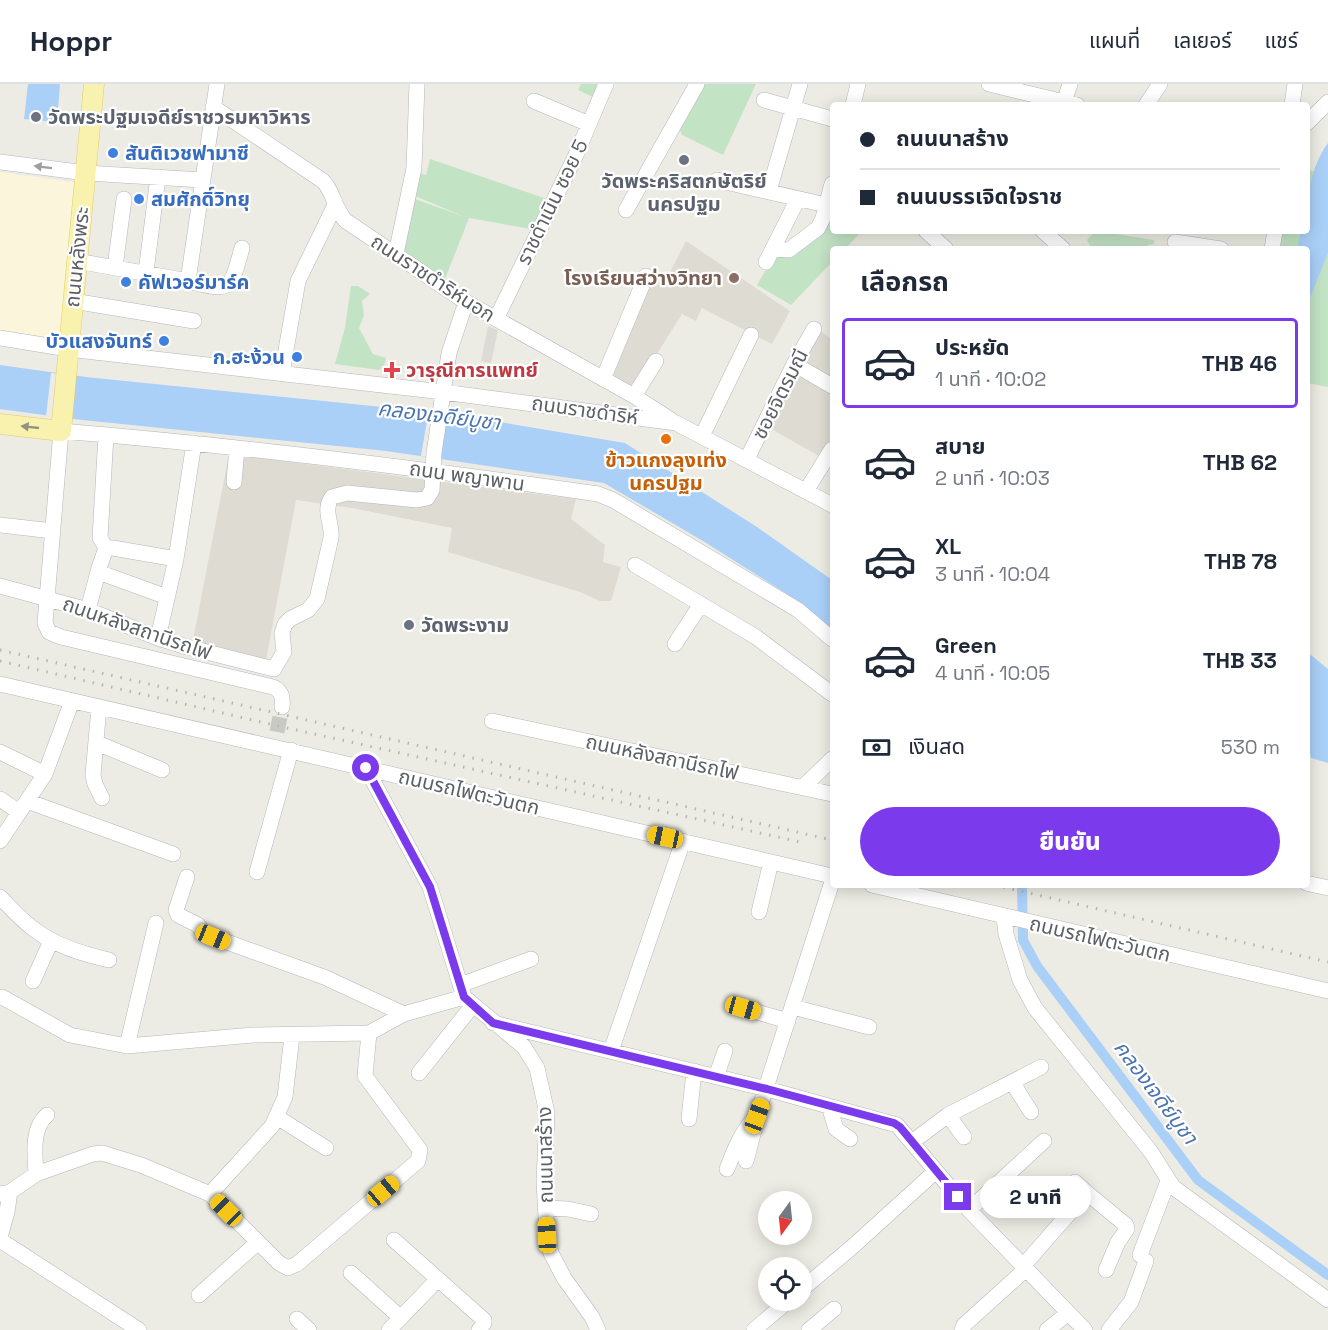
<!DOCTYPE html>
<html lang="th">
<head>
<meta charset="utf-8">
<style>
	body { margin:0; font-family:"Space Grotesk","Noto Sans Thai",sans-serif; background:#f6f6f7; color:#1f2937; height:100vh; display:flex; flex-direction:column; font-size:22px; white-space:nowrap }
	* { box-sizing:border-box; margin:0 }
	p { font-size:20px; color:#747a83 }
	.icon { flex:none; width:33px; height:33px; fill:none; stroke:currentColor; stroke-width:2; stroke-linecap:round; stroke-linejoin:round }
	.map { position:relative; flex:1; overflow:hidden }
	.drawer { position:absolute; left:830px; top:162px; width:480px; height:642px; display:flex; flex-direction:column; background:#fff; border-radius:6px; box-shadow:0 3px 15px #0003 }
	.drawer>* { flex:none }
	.hud { position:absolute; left:830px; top:18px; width:480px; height:132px; border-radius:6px; box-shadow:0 3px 15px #0003; display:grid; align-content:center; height:132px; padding:0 30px; background:#fff }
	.needle { width:39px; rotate:195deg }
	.fabs { position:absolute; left:758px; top:1107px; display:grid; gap:12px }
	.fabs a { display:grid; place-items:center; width:54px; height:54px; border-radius:50%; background:#fff; box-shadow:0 3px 15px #0003; font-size:30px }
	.end { position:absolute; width:27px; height:27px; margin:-14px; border:8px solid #7c3aed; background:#fff; box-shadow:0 0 0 3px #fff }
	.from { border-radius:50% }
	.bubble { position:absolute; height:42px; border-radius:21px; background:#fff; box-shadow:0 3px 15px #0003; font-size:20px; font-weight:800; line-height:42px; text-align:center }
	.car { position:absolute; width:18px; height:36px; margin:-18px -9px; border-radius:8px; box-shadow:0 0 4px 2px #0007; background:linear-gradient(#f5c518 24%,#345 0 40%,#f5c518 0 76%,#345 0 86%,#f5c518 0) }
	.hud b { display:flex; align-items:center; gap:21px; height:57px; font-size:22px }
	.hud b+b { border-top:2px solid #e0e1e3 }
	.hud i { width:15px; height:15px; background:#1f2937 }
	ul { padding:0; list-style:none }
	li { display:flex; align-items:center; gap:18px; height:90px; margin:0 12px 9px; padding:0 18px; border:3px solid transparent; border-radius:6px }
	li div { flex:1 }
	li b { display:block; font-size:22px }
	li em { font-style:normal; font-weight:800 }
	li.selected { border-color:#7c3aed }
	li>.icon { width:54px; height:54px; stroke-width:1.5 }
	h2 { padding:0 30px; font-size:27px; line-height:72px }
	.pay { display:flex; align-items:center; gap:15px; height:66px; padding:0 30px; font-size:22px }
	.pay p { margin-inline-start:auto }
	.button { display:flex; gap:12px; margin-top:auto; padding:12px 30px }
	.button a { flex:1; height:69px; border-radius:36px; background:#7c3aed; color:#fff; font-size:24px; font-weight:800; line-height:69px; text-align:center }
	header { display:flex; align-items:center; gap:36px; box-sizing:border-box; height:84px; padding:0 30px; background:#fff; border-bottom:2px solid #e0e1e3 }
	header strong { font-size:28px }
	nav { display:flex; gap:33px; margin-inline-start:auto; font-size:21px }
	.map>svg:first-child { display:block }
</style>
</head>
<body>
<header>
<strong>Hoppr</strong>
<nav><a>แผนที่</a><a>เลเยอร์</a><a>แชร์</a></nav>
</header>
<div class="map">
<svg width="1328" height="1246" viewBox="0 0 1328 1246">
	<rect width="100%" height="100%" fill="#edece4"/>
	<path fill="#fbf6db" d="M 0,88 L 78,99 L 66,256 L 0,247 Z"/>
	<path fill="#dcdbd6" d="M 488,242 L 498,246 L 491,279 L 481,277 Z"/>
	<path fill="#dddbd2" d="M 686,157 L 790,227 L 772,260 L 702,224 L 696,237 L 682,230 L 633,308 L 602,292 L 647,186 L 666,196 Z
		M 817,245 L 832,255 L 832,365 L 826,376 L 766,342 Z
		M 229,370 L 576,415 L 571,435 L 605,461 L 603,478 L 621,483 L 611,517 L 600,517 L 580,508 L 448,468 L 452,444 L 352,424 L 296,416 L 266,576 L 200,560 L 193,556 Z"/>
	<path fill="#c3e3c5" d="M 581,0 L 599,0 L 593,13 L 578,6 Z
		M 705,0 L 756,0 L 723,71 L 682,51 L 680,46 Z
		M 430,75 L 547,115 L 531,145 L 469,134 L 445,195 L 402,168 L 415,115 L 465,133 L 415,112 L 420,89 L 426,91 Z
		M 1307,85 L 1328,92 L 1328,303 L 1307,299 L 1306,165 L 1271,165 L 1274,147 L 1306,147 Z
		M 830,130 L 832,131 L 832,147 L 862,147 L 845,165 L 832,165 L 832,178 L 791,221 L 757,201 L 775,170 Z
		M 1095,147 L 1154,156 L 1154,160 L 1148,161 L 1148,165 L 1092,165 L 1087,156 Z
		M 351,202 L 358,202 L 370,210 L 362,217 L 364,231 L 359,244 L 373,270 L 386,274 L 384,282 L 379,286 L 335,280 L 345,243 Z"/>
	<path fill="#aad0f8" d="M 28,0 L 60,0 L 57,38 L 24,35 Z
		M 1328,59 L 1328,169 L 1307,222 L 1306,165 L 1297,165 L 1301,147 L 1306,147 C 1306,117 1310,83 1328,59 Z
		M 0,281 L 86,293 L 452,330 L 625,359 L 757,443 L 832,496 L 832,549 L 798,517 L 703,457 L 604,399 L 386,367 L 73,335 L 0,325 Z
		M 1306,567 L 1328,585 L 1328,679 L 1311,674 L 1307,657 Z"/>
	<path fill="#edece4" d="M 51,289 L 74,292 L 70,336 L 46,333 Z
		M 429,325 L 445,328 L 438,374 L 421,372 Z"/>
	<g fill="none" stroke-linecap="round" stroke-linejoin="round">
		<path stroke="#aad0f8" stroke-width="10" d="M 1022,801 L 1023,856 L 1037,882 L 1198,1096 L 1328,1191"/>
		<path stroke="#c9c9c4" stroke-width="15" stroke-dasharray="15 8" stroke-linecap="butt" d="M 277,648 L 282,623"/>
		<g stroke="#b4b6ba" stroke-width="16">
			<path id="minor" d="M 989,0 L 1077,21
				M 764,16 L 832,35
				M 534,17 L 589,40
				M 1064,18 L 1070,0
				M 853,21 L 858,0
				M 1146,21 L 1160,0
				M 1292,21 L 1295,0
				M 213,23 L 323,97 C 334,108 334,125 346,137 L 466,218 L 634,312 L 671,336
				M 1306,40 L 1328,18
				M 0,78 L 86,89 L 203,96
				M 717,96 L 826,121
				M 769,107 L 800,0
				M 626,126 L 697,0
				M 926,147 L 946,165
				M 1043,147 L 1063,165
				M 1175,158 L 1221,165
				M 773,165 L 789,166 L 818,144 L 823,134 L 832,100
				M 1272,165 L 1275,147
				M 396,170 L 414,84 L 417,0
				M 77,177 L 188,197 L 217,0
				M 766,178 L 798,115
				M 115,183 L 124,115
				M 146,188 L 158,93
				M 188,197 C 232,208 230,207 242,164
				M 73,217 L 194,237
				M 496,235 L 576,71 L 606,0
				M 0,254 L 68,265 L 443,308 L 676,339 L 832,421
				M 794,280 L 832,302
				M 282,289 L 298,197 L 335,121
				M 603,295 L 646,192
				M 634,312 L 656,277
				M 702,352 L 751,251
				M 747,375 L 794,280 L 814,245
				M 234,398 L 237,364
				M 806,407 L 832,365
				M 0,441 L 53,447
				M 106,464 L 100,454 L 106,351
				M 635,481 L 756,553 L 832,610
				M 0,502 L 88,526 L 158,554 L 187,563 L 274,585 L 284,568 L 282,549 L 285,540 L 290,535 L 308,526 L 317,515 L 331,454 C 333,439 322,427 332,413 L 347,409 L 417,416 L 427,414 L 432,406 L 434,369 L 449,269 L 466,218
				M 167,513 L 101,489 L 99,484 L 106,464 L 113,464 L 176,475
				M 88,526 L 99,484
				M 158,554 L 176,475 L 194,359
				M 675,560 L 701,520
				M 0,600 L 832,792
				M 99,623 L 93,691 L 95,700 L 102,714
				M 282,623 C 283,613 282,607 273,603 L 61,553 L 49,548 L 45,539 L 61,347 C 241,362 419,384 598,410 L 613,416 L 798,526 L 832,555
				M 492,637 L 832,710
				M 97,659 L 162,686
				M 0,668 L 45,690
				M 366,684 L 430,803 L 464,913 L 524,963 L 537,984 L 547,1029 L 544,1098 L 547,1151 L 551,1169 L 564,1194 L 592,1233 L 598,1246
				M 803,703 L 832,675
				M 0,715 L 19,728
				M 27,717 L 173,770
				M 0,757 L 45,690 L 72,617
				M 257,788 L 291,666
				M 187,793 L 176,826 L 178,831 L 198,841 L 203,848 L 213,853 L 324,893 L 404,930
				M 1306,799 L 1328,804
				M 872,801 L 1328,907
				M 0,813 C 11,824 22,837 35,846 C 56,862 83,870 109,876
				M 759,828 L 771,778
				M 1004,833 L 1006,850 L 1020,896 L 1035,924 L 1151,1068 L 1173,1103 L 1328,1216
				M 33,897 L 51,857
				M 460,901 L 531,875
				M 2,913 L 70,951 L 127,962 L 253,951 L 369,949 L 404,930 L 464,913
				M 793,923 L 869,943
				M 743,924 L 788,937
				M 493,939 L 767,1005 L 897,1041 L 969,1126 L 1085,1246
				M 127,962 L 156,839
				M 611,967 L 683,757
				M 419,989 L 473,921
				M 716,993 L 725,967
				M 1012,998 L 1031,1028
				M 829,1022 L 836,1045 L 850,1055
				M 948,1031 L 964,1053
				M 277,1033 L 326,1064
				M 689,1035 L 694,987
				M 912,1058 L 948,1031 L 1041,983
				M 746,1077 L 757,1035
				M 727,1085 C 735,1065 741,1047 757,1032 L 832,798
				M 36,1090 C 35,1072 31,1044 47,1031
				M 1075,1098 L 1087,1109
				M 0,1110 L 10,1108 L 36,1090 L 93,1070 L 102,1069 L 141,1081 L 210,1110 L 279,1179 L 288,1184 L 297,1180 L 418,1077 L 420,1066 L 365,992 L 369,949
				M 210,1110 L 272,1042 L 285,1013 L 292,952
				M 545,1124 L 568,1125 L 591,1130
				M 969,1126 L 1044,1057
				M 0,1153 L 7,1128 L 10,1108
				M 0,1156 L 139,1246
				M 394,1156 L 484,1236 L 484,1239 L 479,1246
				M 1140,1171 L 1168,1097
				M 1023,1182 L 1087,1109 L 1126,1141 L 1127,1145 L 1118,1158 L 1106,1186
				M 351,1189 L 401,1234
				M 801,1206 L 851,1164 L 936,1087
				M 199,1211 L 258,1158
				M 297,1235 L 309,1246
				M 389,1246 L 438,1195
				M 754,1246 L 789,1216
				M 809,1246 L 834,1225
				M 962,1246 L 964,1241 L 1026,1185
				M 1047,1246 L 1068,1229
				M 1109,1246 L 1131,1218 L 1146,1177"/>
		</g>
		<g stroke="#e5cb65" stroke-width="21">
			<path id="major" d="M 0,340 L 61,347 L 94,0"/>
		</g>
		<use href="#minor" stroke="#fff" stroke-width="15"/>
		<use href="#major" stroke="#f8f2ae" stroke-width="20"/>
		<path stroke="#b4b5b5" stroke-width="3" stroke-dasharray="1.5 8" stroke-linecap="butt" d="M 0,566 L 832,756
			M 0,577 L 274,641 L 805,759
			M 994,801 L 1328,878"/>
	</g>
	<defs><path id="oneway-solid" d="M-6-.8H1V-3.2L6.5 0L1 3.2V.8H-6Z" transform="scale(1.5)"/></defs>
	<use fill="#9d9fa1" href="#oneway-solid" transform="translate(43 83) rotate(-173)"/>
	<use fill="#93927d" href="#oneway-solid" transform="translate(30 343) rotate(-174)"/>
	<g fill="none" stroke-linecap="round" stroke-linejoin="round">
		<path stroke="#7c3aed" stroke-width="8" d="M 366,684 L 430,803 L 464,913 L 493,939 L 767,1005 L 894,1039 L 900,1043 L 958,1113"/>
	</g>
	<g fill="#6b7280" stroke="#fff" stroke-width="2">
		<circle cx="36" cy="33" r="6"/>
		<circle cx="684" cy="76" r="6"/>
		<circle cx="409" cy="541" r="6"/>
	</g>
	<g fill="#3f7fe0" stroke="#fff" stroke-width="2">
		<circle cx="113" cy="69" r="6"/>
		<circle cx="139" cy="115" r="6"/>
		<circle cx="126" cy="198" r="6"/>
		<circle cx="164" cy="257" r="6"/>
		<circle cx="297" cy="273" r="6"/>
	</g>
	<circle fill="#8d6e63" stroke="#fff" stroke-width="2" cx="734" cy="194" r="6"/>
	<path fill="#e0444e" stroke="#fff" stroke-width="2" d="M389 277h6v6h6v6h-6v6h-6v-6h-6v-6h6z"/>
	<circle fill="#e8710a" stroke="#fff" stroke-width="2" cx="666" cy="355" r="6"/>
	<g text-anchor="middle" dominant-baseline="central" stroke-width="4.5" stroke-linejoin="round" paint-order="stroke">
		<g font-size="20" font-weight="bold" fill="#5b616d" stroke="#fff" text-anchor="start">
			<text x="48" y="33">วัดพระปฐมเจดีย์ราชวรมหาวิหาร</text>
			<text x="684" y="97" text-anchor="middle">วัดพระคริสตกษัตริย์<tspan x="684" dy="23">นครปฐม</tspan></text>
			<text x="421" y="541">วัดพระงาม</text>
		</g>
		<g font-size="20" font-weight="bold" fill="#366cbe" stroke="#fff" text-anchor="start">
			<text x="125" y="69">สันติเวชฟามาซี</text>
			<text x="151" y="115">สมศักดิ์วิทยุ</text>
			<text x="138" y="198">คัฟเวอร์มาร์ค</text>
			<text x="152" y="257" text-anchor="end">บัวแสงจันทร์</text>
			<text x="285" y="273" text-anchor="end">ก.ฮะง้วน</text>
		</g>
		<g font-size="20" fill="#5c5f63" stroke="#fff">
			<text transform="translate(552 118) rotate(-64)">ราชดำเนิน ซอย 5</text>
			<text transform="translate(77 173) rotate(-84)">ถนนหลังพระ</text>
			<text transform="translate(433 194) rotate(33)">ถนนราชดำริห์นอก</text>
			<text transform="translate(780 310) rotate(-63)">ซอยจิตรมณี</text>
			<text transform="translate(585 326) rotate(8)">ถนนราชดำริห์</text>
			<text transform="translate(467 392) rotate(8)">ถนน พญาพาน</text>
			<text transform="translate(137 544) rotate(19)">ถนนหลังสถานีรถไฟ</text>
			<text transform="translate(662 673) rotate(12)">ถนนหลังสถานีรถไฟ</text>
			<text transform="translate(469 708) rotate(13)">ถนนรถไฟตะวันตก</text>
			<text transform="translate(1100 855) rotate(13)">ถนนรถไฟตะวันตก</text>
			<text transform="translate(545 1071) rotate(-91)">ถนนนาสร้าง</text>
		</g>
		<g font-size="20" font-weight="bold" fill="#785e54" stroke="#fff" text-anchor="end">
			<text x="722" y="194">โรงเรียนสว่างวิทยา</text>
		</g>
		<g font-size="20" font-weight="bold" fill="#be3a42" stroke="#fff" text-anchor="start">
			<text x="406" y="286">วารุณีการแพทย์</text>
		</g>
		<g font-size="20" font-weight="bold" fill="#c56008" stroke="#fff">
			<text x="666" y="376">ข้าวแกงลุงเท่ง<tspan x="666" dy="23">นครปฐม</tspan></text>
		</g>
		<g font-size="21" font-style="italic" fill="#4b75b1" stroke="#fff">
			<text transform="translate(439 331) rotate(7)">คลองเจดีย์บูชา</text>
			<text transform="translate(1156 1008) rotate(53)">คลองเจดีย์บูชา</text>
		</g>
	</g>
</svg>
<div class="fabs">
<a><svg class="needle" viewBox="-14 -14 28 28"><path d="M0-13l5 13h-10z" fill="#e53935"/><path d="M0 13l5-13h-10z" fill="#747a83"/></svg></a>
<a><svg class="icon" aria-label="locate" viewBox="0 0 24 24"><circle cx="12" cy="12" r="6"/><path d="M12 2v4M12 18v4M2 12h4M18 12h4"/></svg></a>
</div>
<i class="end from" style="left:366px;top:684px"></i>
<i class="end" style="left:958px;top:1113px"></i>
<div class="bubble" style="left:980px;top:1092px;width:111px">2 นาที</div>
<i class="car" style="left:665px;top:753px;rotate:282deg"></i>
<i class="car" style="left:213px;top:853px;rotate:112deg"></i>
<i class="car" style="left:743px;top:924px;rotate:106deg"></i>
<i class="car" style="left:757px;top:1032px;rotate:20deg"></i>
<i class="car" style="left:383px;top:1107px;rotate:50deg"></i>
<i class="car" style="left:226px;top:1126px;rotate:315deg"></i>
<i class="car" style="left:547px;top:1151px;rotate:357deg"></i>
<div class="hud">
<b><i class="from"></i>ถนนนาสร้าง</b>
<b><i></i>ถนนบรรเจิดใจราช</b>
</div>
<section class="drawer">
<h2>เลือกรถ</h2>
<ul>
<li class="selected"><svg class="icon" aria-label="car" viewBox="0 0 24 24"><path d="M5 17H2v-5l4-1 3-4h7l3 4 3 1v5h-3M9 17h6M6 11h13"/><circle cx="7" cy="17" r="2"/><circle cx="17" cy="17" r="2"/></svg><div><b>ประหยัด</b><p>1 นาที · 10:02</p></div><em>THB 46</em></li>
<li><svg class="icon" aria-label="car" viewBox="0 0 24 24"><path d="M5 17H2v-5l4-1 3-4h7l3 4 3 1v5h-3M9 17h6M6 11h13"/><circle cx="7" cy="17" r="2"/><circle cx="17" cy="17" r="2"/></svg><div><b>สบาย</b><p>2 นาที · 10:03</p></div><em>THB 62</em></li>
<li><svg class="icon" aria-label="car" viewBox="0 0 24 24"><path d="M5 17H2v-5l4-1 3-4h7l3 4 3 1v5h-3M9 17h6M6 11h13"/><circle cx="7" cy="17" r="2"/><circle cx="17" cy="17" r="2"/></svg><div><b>XL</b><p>3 นาที · 10:04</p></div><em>THB 78</em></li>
<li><svg class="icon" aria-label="car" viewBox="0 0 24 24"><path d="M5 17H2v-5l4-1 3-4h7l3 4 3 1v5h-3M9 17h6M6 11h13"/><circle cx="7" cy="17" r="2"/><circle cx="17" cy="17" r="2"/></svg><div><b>Green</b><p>4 นาที · 10:05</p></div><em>THB 33</em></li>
</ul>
<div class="pay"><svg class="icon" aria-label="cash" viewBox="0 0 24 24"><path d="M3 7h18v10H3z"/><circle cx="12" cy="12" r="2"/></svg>เงินสด<p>530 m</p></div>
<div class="button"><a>ยืนยัน</a></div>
</section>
</div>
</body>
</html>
